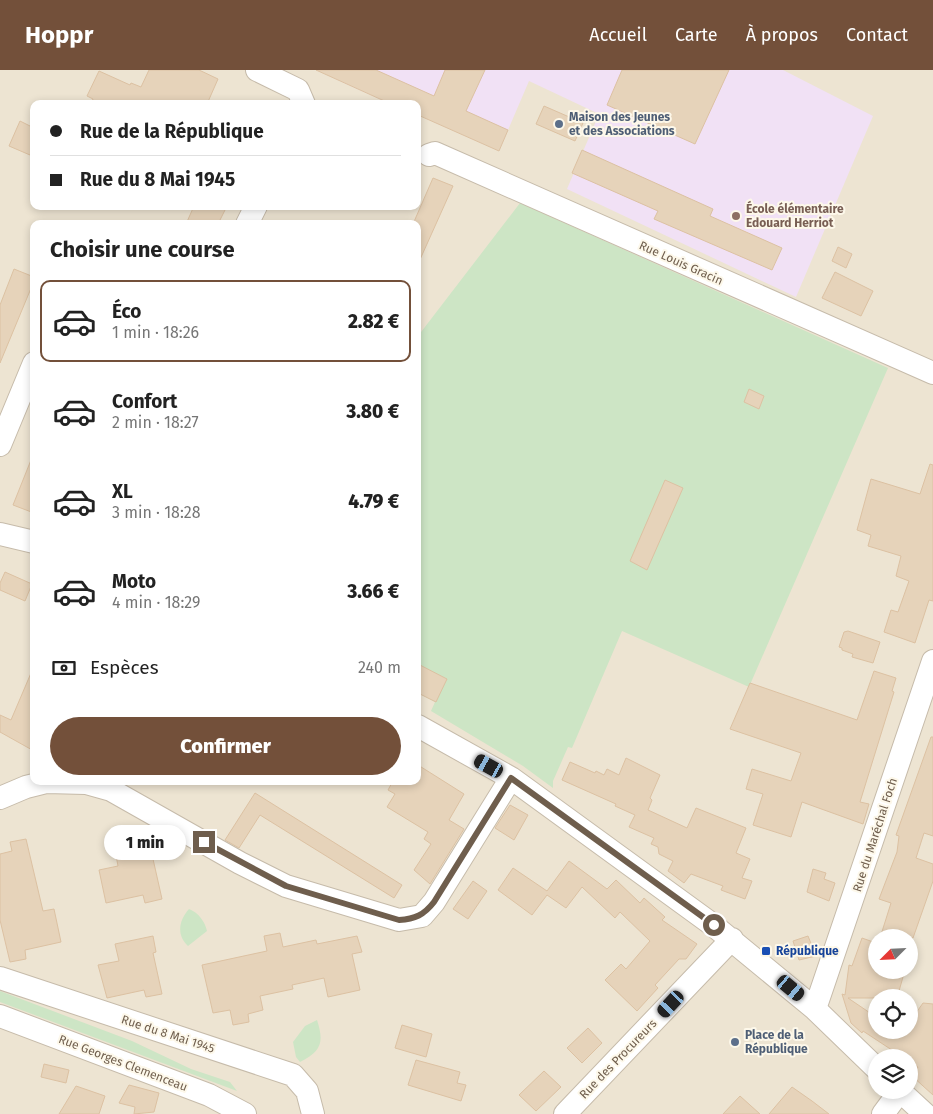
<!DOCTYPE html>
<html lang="fr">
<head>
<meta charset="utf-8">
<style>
	body { margin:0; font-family:"Fira Sans",sans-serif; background:#f2f2f2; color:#222; height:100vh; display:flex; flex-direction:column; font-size:19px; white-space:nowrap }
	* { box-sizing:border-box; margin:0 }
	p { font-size:16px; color:#767676 }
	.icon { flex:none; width:28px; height:28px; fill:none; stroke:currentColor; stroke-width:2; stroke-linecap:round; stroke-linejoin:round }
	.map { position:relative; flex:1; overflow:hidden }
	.sheet { position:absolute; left:30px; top:150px; width:391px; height:565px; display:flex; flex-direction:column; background:#fff; border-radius:10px; box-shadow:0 2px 8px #0003 }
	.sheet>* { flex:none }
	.top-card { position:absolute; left:30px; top:30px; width:391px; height:110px; border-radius:10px; box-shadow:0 2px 8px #0003; display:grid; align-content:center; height:110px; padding:0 20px; background:#fff }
	.needle { width:32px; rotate:246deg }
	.fabs { position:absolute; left:868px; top:859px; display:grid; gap:10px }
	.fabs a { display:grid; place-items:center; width:50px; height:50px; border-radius:50%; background:#fff; box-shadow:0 2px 8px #0003; font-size:25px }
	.end { position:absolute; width:22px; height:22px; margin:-11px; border:6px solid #6f5e4d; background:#fff; box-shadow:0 0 0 2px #fff }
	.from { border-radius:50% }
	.bubble { position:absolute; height:35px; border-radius:18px; background:#fff; box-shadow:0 2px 8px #0003; font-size:16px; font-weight:800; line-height:35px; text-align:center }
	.car { position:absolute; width:15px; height:30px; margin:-15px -8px; border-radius:6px; box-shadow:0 0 4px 1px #0007; background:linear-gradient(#222 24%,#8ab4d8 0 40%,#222 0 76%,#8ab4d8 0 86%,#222 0) }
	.top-card b { display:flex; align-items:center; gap:18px; height:48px; font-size:19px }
	.top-card b+b { border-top:1px solid #e0e0e0 }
	.top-card i { width:12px; height:12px; background:#222 }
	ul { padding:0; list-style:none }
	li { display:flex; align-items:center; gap:15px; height:82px; margin:0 10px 8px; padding:0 10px; border:2px solid transparent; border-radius:10px }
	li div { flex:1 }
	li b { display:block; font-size:19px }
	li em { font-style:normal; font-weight:800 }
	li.selected { border-color:#73503a }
	li>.icon { width:45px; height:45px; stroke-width:1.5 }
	h2 { padding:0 20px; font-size:22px; line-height:60px }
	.pay { display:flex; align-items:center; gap:12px; height:55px; padding:0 20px; font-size:19px }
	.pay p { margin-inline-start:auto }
	.button { display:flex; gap:10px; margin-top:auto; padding:10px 20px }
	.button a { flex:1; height:58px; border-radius:30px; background:#73503a; color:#fff; font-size:20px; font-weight:800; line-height:58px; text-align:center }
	header { display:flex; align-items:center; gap:30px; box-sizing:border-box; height:70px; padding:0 25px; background:#73503a; color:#fff }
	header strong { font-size:24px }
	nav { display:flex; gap:28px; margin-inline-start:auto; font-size:18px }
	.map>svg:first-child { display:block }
</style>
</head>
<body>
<header>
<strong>Hoppr</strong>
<nav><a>Accueil</a><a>Carte</a><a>À propos</a><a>Contact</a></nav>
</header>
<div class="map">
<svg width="933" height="1044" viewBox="0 0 933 1044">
	<rect width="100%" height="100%" fill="#f9f4e4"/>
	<path fill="#ede4d2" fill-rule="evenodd" d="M 0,0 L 933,0 L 933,1044 L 0,1044 ZM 34,34 L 418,34 L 418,136 L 34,136 ZM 34,154 L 418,154 L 418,711 L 34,711 ZM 876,868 L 909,868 L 909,900 L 876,900 ZM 876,928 L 909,928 L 909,960 L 876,960 ZM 876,988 L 909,988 L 909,1020 L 876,1020 Z"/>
	<path fill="#f1e1f5" d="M 335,0 L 783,0 L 873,46 L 796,227 L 567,119 L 599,44 L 529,11 L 499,81 L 418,45 L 418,34 L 391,34 L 344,13 L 332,7 Z"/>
	<path fill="#cde5c5" d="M 520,133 L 888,298 L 749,617 L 622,561 L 572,678 L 568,677 L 553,711 L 553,718 L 523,696 L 431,641 L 435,632 L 418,623 L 418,266 Z
		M 189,839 C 199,843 205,852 207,861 L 188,876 C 176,865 179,850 189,839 Z
		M 0,921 L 132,971 L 191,999 L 230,1012 L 237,1021 L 0,932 Z
		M 317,950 C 324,972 322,981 300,992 L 296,987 L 293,972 L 305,956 Z"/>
	<path fill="#e6d3ba" stroke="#dcc1a2" d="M 149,0 L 199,0 L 218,9 L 207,34 L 91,34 L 93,29 L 87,26 L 99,1 L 130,15 L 131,13 L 141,17 Z
		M 316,0 L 376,0 L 434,26 L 445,0 L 485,0 L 466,41 L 508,60 L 499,81 L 418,45 L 418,34 L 391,34 Z
		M 622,0 L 729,0 L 695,74 L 607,35 Z
		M 544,36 L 583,53 L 575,71 L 536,54 Z
		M 20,51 L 34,58 L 34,77 L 30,85 L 9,76 Z
		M 582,80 L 713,139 L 710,146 L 782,178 L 772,200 L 654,149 L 658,141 L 572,103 Z
		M 433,108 L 453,116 L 418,194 L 418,154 L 413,154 Z
		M 194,136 L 227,136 L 218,154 L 186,154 Z
		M 838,177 L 852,184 L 846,198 L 832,191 Z
		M 14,199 L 34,207 L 34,211 L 0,293 L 0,235 Z
		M 835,202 L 873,221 L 861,246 L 822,228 Z
		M 749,319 L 764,326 L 759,339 L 744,332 Z
		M 33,385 L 34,386 L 34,443 L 13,435 Z
		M 930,394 L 933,395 L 933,531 L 929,530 L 915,573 L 884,562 L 891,540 L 898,542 L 909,511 L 896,506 L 901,486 L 868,476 L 871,465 L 857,460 L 871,409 L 920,424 Z
		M 665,410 L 683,418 L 647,500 L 630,491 Z
		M 5,502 L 32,514 L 25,531 L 0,520 L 0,513 Z
		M 848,561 L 880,572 L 873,593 L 852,587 L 853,584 L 842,580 L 842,578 L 839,577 L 844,562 Z
		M 418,594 L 447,609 L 436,632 L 418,623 Z
		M 34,596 L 34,681 L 0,662 L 0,645 L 11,650 Z
		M 874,601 L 896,608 L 892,621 L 894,622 L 860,732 L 869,734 L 863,754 L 802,732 L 791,767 L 753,755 L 763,724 L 746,719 L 752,699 L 791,711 L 801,683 L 730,659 L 750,613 L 857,650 Z
		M 931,667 L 933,667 L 933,766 L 924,763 L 916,788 L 933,794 L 933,811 L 913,868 L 880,868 L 891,833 L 879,829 L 897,782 L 899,766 L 896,765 Z
		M 626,688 L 660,705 L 650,728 L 652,730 L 648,740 L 687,758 L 696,738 L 746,758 L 736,783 L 750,789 L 742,808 L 752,811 L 745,829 L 721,820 L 723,816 L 691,804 L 684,813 L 668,801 L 673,791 L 659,784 L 658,777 L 651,774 L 654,768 L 629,757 L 635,745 L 615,736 L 616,734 L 562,710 L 570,692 L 595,703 L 596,701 L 604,705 L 607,699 L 619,705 Z
		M 418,695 L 464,724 L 449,750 L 464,759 L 430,814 L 414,800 L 431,774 L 424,769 L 428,762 L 387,737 L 395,724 L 388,720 L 393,711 L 418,711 Z
		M 255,723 L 402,815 L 394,828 L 260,745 L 239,778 L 225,770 Z
		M 510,735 L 528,745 L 514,770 L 495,758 Z
		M 26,769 L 43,841 L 54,839 L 61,872 L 25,880 L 26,889 L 10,892 L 0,850 L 0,784 L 12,781 L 10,772 Z
		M 152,772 L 156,788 L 153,789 L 162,829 L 145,833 L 143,825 L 106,833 L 99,800 L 118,796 L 115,780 Z
		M 569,791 L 607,819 L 616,810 L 640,833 L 644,828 L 665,847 L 662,850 L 697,874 L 686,889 L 679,889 L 655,915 L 658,918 L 637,941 L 605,910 L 621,894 L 626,899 L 650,871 L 620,842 L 615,848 L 582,817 L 566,838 L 547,825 L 532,845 L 498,820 L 513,798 L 547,821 Z
		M 813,799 L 826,803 L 824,809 L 835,813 L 829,831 L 807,822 Z
		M 473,811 L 487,821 L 468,849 L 453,839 Z
		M 280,863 L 283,877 L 316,870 L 317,874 L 357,866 L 362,882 L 352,884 L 360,920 L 328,927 L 324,908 L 292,915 L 293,919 L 260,926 L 263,940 L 248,944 L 249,952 L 233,955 L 230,940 L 213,943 L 202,895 L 267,881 L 264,866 Z
		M 153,866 L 156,882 L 153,883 L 162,924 L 146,927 L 144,920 L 107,928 L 98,895 L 119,891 L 115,874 Z
		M 808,866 L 816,886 L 799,890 L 793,871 Z
		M 862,868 L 876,873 L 876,900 L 905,900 L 897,928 L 848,928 L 876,947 L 876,960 L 909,960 L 909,953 L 923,933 L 933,934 L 933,1025 L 912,1006 L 918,997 L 909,991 L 909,988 L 904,988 L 863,961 L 862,963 L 851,953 L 842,924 L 845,925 L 849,895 L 852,896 Z
		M 402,955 L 432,964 L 426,987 L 395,978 Z
		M 588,958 L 602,973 L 582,993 L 567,978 Z
		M 416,990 L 460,1002 L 457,1013 L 466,1015 L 461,1031 L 408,1015 Z
		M 44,994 L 69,1000 L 66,1013 L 41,1007 Z
		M 544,1001 L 561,1017 L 536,1041 L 519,1025 Z
		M 129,1015 L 159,1023 L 154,1042 L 134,1044 L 135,1037 L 119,1033 Z
		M 76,1016 L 105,1026 L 99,1044 L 59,1044 Z
		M 792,1017 L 812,1031 L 829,1044 L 769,1044 Z
		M 740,1026 L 760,1044 L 723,1044 Z"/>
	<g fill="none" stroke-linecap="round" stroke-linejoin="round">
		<g stroke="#c6bbaa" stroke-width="24">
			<path id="minor" d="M 257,0 L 298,20 L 304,34
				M 429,85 L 435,83 L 933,303
				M 247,154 L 256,136
				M 0,375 L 34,293
				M 0,464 L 34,472
				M 418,656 L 511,708 L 713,855 L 815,939 L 876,998
				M 0,728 L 26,717 L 46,712 L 86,713 L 111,720 L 240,793 L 286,816 L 399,850 L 422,846 L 434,832 L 511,708
				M 0,908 L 293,1005 L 307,1021 L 313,1044
				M 815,939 L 933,591
				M 0,946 L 209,1025 L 245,1044
				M 899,1020 L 925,1044
				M 565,1044 L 732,869
				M 883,1044 L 900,1021"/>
		</g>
		<use href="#minor" stroke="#fff" stroke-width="22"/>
	</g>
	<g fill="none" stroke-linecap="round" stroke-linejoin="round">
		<path stroke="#6f5e4d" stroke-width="6" d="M 204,772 L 286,816 L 399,850 C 415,849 424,845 434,832 L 511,708 L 714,855"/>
	</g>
	<g fill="#5c6f8a" stroke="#fdf8ea" stroke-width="2">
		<circle cx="559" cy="54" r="5"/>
		<circle cx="735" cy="972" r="5"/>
	</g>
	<circle fill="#8d6e63" stroke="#fdf8ea" stroke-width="2" cx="736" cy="146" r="5"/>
	<rect fill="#1a4fb4" stroke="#fdf8ea" stroke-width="2" x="761" y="876" width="10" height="10" rx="2.5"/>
	<g text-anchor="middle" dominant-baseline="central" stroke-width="4" stroke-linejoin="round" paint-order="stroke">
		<g font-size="12" font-weight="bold" fill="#4e5e75" stroke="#fdf8ea" text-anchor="start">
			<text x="569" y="47">Maison des Jeunes<tspan x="569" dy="14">et des Associations</tspan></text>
			<text x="745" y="965">Place de la<tspan x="745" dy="14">République</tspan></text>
		</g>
		<g font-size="12" font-weight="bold" fill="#785e54" stroke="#fdf8ea" text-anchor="start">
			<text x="746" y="139">École élémentaire<tspan x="746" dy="14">Edouard Herriot</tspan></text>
		</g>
		<g font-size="12" fill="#6f5e4d" stroke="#fdf8ea">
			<text transform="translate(681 193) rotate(24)">Rue Louis Gracin</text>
			<text transform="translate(875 765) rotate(-72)">Rue du Maréchal Foch</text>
			<text transform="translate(168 964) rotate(18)">Rue du 8 Mai 1945</text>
			<text transform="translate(618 989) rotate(-46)">Rue des Procureurs</text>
			<text transform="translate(123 993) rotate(21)">Rue Georges Clemenceau</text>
		</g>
		<g font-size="12" font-weight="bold" fill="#164399" stroke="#fdf8ea" text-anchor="start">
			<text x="776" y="881">République</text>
		</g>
	</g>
</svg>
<div class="fabs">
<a><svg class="needle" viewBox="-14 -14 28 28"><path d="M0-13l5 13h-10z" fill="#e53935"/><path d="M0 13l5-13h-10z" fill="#767676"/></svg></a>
<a><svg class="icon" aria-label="locate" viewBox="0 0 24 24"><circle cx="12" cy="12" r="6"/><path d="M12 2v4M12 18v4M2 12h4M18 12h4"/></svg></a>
<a><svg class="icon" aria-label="layers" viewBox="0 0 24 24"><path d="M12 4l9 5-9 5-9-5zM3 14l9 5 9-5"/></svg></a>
</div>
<i class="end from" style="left:714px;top:855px"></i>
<i class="end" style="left:204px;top:772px"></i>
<div class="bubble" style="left:104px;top:755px;width:82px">1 min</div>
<i class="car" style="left:489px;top:696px;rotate:299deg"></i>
<i class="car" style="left:791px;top:918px;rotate:130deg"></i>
<i class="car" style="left:671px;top:934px;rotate:223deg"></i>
<div class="top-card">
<b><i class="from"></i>Rue de la République</b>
<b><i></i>Rue du 8 Mai 1945</b>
</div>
<section class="sheet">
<h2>Choisir une course</h2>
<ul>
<li class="selected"><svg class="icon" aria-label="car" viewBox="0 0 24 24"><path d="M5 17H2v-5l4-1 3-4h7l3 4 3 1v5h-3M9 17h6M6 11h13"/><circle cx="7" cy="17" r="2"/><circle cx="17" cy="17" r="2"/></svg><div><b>Éco</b><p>1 min · 18:26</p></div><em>2.82 €</em></li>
<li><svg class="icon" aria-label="car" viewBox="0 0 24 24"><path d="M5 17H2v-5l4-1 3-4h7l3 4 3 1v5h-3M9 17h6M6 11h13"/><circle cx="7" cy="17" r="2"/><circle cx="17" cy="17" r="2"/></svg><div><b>Confort</b><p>2 min · 18:27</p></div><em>3.80 €</em></li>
<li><svg class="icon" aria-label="car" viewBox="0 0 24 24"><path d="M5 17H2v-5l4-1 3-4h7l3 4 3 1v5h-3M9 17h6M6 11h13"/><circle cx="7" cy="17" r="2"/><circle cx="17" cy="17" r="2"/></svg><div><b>XL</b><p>3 min · 18:28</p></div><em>4.79 €</em></li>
<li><svg class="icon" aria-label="car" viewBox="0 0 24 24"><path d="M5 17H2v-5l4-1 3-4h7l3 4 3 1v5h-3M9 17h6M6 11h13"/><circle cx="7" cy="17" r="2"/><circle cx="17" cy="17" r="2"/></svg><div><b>Moto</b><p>4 min · 18:29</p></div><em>3.66 €</em></li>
</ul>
<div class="pay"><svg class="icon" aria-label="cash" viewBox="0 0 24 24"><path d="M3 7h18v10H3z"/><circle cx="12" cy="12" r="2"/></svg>Espèces<p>240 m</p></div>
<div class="button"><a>Confirmer</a></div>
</section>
</div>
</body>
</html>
